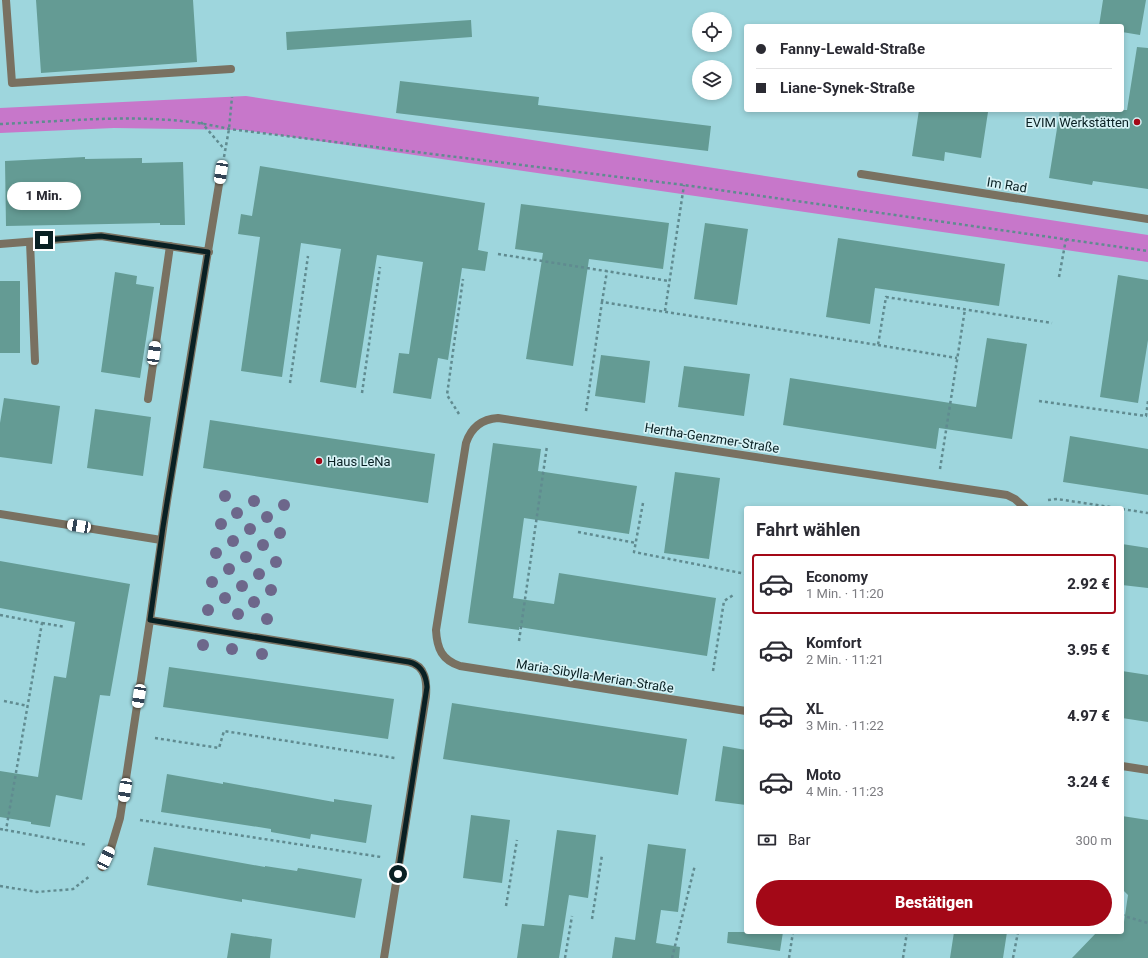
<!DOCTYPE html>
<html lang="de">
<head>
<meta charset="utf-8">
<style>
	body { margin:0; font-family:Roboto,sans-serif; background:#f7f7f7; color:#2b2b33; height:100vh; display:flex; flex-direction:column; font-size:15px; white-space:nowrap }
	* { box-sizing:border-box; margin:0 }
	p { font-size:13px; color:#7c7c81 }
	.icon { flex:none; width:22px; height:22px; fill:none; stroke:currentColor; stroke-width:2; stroke-linecap:round; stroke-linejoin:round }
	.map { position:relative; flex:1; overflow:hidden }
	.panel { position:absolute; left:744px; top:506px; width:380px; height:428px; display:flex; flex-direction:column; background:#fff; border-radius:4px; box-shadow:0 2px 6px #0003 }
	.panel>* { flex:none }
	.guide { position:absolute; left:744px; top:24px; width:380px; height:88px; border-radius:4px; box-shadow:0 2px 6px #0003; display:grid; align-content:center; height:88px; padding:0 12px; background:#fff }
	.buttons { position:absolute; left:692px; top:12px; display:grid; gap:8px }
	.buttons a { display:grid; place-items:center; width:40px; height:40px; border-radius:50%; background:#fff; box-shadow:0 2px 6px #0003; font-size:20px }
	.end { position:absolute; width:18px; height:18px; margin:-9px; border:5px solid #092023; background:#fff; box-shadow:0 0 0 2px #fff }
	.from { border-radius:50% }
	.bubble { position:absolute; height:28px; border-radius:14px; background:#fff; box-shadow:0 2px 6px #0003; font-size:13px; font-weight:800; line-height:28px; text-align:center }
	.car { position:absolute; width:12px; height:24px; margin:-12px -6px; border-radius:5px; box-shadow:0 0 3px 1px #0007; background:linear-gradient(#fff 24%,#345 0 40%,#fff 0 76%,#345 0 86%,#fff 0) }
	.guide b { display:flex; align-items:center; gap:14px; height:38px; font-size:15px }
	.guide b+b { border-top:1px solid #e1e1e2 }
	.guide i { width:10px; height:10px; background:#2b2b33 }
	ul { padding:0; list-style:none }
	li { display:flex; align-items:center; gap:12px; height:60px; margin:0 8px 6px; padding:0 4px; border:2px solid transparent; border-radius:4px }
	li div { flex:1 }
	li b { display:block; font-size:15px }
	li em { font-style:normal; font-weight:800 }
	li.current { border-color:#a30817 }
	li>.icon { width:36px; height:36px; stroke-width:1.5 }
	h2 { padding:0 12px; font-size:18px; line-height:48px }
	.pay { display:flex; align-items:center; gap:10px; height:44px; padding:0 12px; font-size:15px }
	.pay p { margin-inline-start:auto }
	.button { display:flex; gap:8px; margin-top:auto; padding:8px 12px }
	.button a { flex:1; height:46px; border-radius:24px; background:#a30817; color:#fff; font-size:16px; font-weight:800; line-height:46px; text-align:center }
	.map>svg:first-child { display:block }
</style>
</head>
<body>
<div class="map">
<svg width="1148" height="958" viewBox="0 0 1148 958">
	<rect width="100%" height="100%" fill="#9ed6dd"/>
	<path fill="#c777ca" d="M 246,96 L 1148,235 L 1148,262 L 243,130 L 114,128 L 0,133 L 0,108 Z"/>
	<path fill="#649b94" d="M 36,0 L 193,0 L 197,62 L 41,73 Z
		M 1103,0 L 1146,0 L 1140,35 L 1122,32 L 1122,26 L 1099,26 Z
		M 471,20 L 472,37 L 287,50 L 286,32 Z
		M 1137,47 L 1148,48 L 1148,189 L 1093,181 L 1092,185 L 1049,178 L 1060,110 L 1127,110 Z
		M 400,81 L 539,97 L 538,105 L 711,126 L 708,151 L 396,113 Z
		M 919,110 L 988,112 L 981,158 L 945,152 L 944,161 L 912,156 Z
		M 85,157 L 85,159 L 142,158 L 142,163 L 183,162 L 185,225 L 160,225 L 160,223 L 6,226 L 5,161 Z
		M 260,166 L 485,203 L 478,250 L 488,252 L 485,271 L 462,268 L 448,360 L 438,358 L 431,399 L 393,393 L 399,353 L 409,354 L 423,262 L 377,255 L 356,388 L 320,382 L 341,249 L 301,243 L 282,377 L 241,371 L 260,237 L 238,234 L 241,214 L 252,216 Z
		M 521,204 L 669,223 L 663,269 L 589,259 L 573,366 L 526,359 L 543,253 L 515,249 Z
		M 705,223 L 748,229 L 737,305 L 694,299 Z
		M 838,238 L 1005,264 L 999,306 L 875,288 L 870,324 L 826,317 Z
		M 115,272 L 137,276 L 136,284 L 154,287 L 140,378 L 101,372 Z
		M 1118,275 L 1148,280 L 1148,340 L 1138,403 L 1100,397 Z
		M 0,281 L 20,281 L 20,353 L 0,353 Z
		M 987,338 L 1027,344 L 1012,439 L 939,428 L 936,449 L 783,425 L 790,378 L 976,407 Z
		M 601,355 L 650,361 L 645,403 L 595,396 Z
		M 684,366 L 750,374 L 744,416 L 678,407 Z
		M 4,398 L 60,406 L 52,464 L 0,457 L 0,423 Z
		M 95,409 L 151,417 L 143,476 L 87,468 Z
		M 210,420 L 435,454 L 428,503 L 203,468 Z
		M 1070,436 L 1148,449 L 1148,495 L 1063,482 Z
		M 493,443 L 541,449 L 538,471 L 637,486 L 629,534 L 524,518 L 513,598 L 554,604 L 559,573 L 716,598 L 707,656 L 519,627 L 519,630 L 468,623 Z
		M 675,472 L 720,478 L 709,559 L 664,553 Z
		M 1122,544 L 1148,548 L 1148,588 L 1122,585 Z
		M 0,561 L 130,584 L 110,696 L 100,695 L 82,800 L 56,795 L 50,827 L 31,824 L 31,822 L 0,817 L 0,771 L 38,777 L 54,676 L 66,678 L 75,622 L 0,608 Z
		M 169,667 L 394,699 L 388,739 L 163,707 Z
		M 1122,671 L 1148,675 L 1148,722 L 1122,718 Z
		M 452,703 L 687,739 L 678,795 L 443,759 Z
		M 723,746 L 746,750 L 746,805 L 715,801 Z
		M 167,774 L 223,784 L 223,782 L 334,802 L 334,799 L 372,805 L 366,843 L 311,834 L 310,839 L 271,832 L 271,829 L 161,812 Z
		M 471,815 L 510,820 L 502,883 L 463,878 Z
		M 1122,816 L 1148,820 L 1148,958 L 1072,958 L 1097,932 L 1122,932 L 1122,922 L 1124,922 L 1128,895 L 1122,889 Z
		M 557,830 L 596,835 L 588,898 L 569,895 L 559,958 L 517,958 L 522,924 L 544,926 Z
		M 648,844 L 686,849 L 678,912 L 661,910 L 656,943 L 680,947 L 679,958 L 612,958 L 615,937 L 635,940 Z
		M 154,847 L 265,867 L 265,866 L 297,871 L 298,868 L 362,879 L 355,918 L 242,899 L 242,902 L 147,885 Z
		M 728,932 L 783,932 L 780,951 L 727,943 Z
		M 954,932 L 1007,932 L 1003,958 L 950,958 Z
		M 231,933 L 272,939 L 270,958 L 227,958 Z"/>
	<g fill="none" stroke-linecap="round" stroke-linejoin="round">
		<path stroke="#608b90" stroke-width="2.5" stroke-dasharray="3 3" stroke-linecap="butt" d="M 201,122 L 225,150
			M 0,124 C 76,121 155,111 229,129 L 684,185 L 1148,251
			M 224,157 L 229,129 L 232,97
			M 498,254 L 669,281
			M 1059,277 L 1066,239
			M 602,302 L 607,271
			M 665,311 L 684,185
			M 878,345 L 957,358
			M 290,383 L 308,256
			M 362,393 L 380,267
			M 1039,401 L 1146,416 L 1148,401
			M 586,411 L 602,302 L 878,345 L 886,297 L 1052,323
			M 459,414 L 447,395 L 463,279
			M 940,469 L 965,309
			M 1048,500 L 1057,499 L 1117,508
			M 643,503 L 634,552 L 746,574
			M 1122,509 L 1148,513
			M 578,532 L 636,543
			M 0,615 L 42,623 L 6,830 L 87,845
			M 42,623 L 65,627
			M 519,641 L 547,446
			M 713,671 L 724,601 L 735,594
			M 4,701 L 28,706
			M 155,738 L 219,748 L 224,731 L 395,758
			M 140,820 L 381,857
			M 0,829 L 6,830
			M 0,886 L 37,892 L 73,889 L 90,876
			M 506,906 L 517,840
			M 1122,914 L 1124,916 L 1148,923
			M 592,919 L 602,855
			M 565,958 L 572,916
			M 672,958 L 695,865
			M 789,958 L 793,932
			M 903,958 L 907,932
			M 1013,958 L 1018,932"/>
		<path stroke="#797161" stroke-width="8" d="M 6,0 L 12,83 L 231,69
			M 30,242 L 35,361
			M 148,399 L 170,246"/>
		<path stroke="#797161" stroke-width="8" d="M 221,172 L 167,501 L 150,620 L 409,662 C 426,666 427,682 426,696 L 384,958
			M 861,174 L 1148,219
			M 0,244 L 101,236 L 209,252
			M 0,514 L 161,540
			M 746,711 L 460,666 C 442,660 437,649 436,630 L 466,443 C 471,428 482,419 498,418 L 1007,495 L 1015,499 L 1025,508
			M 1122,766 L 1148,770
			M 102,867 L 111,848 L 120,818 L 150,620"/>
	</g>
	<g fill="#6d678b">
		<circle cx="225" cy="496" r="6"/>
		<circle cx="254" cy="501" r="6"/>
		<circle cx="284" cy="505" r="6"/>
		<circle cx="237" cy="513" r="6"/>
		<circle cx="267" cy="517" r="6"/>
		<circle cx="221" cy="524" r="6"/>
		<circle cx="250" cy="529" r="6"/>
		<circle cx="280" cy="533" r="6"/>
		<circle cx="233" cy="541" r="6"/>
		<circle cx="263" cy="545" r="6"/>
		<circle cx="216" cy="553" r="6"/>
		<circle cx="246" cy="557" r="6"/>
		<circle cx="276" cy="562" r="6"/>
		<circle cx="229" cy="569" r="6"/>
		<circle cx="259" cy="574" r="6"/>
		<circle cx="212" cy="582" r="6"/>
		<circle cx="242" cy="586" r="6"/>
		<circle cx="271" cy="590" r="6"/>
		<circle cx="225" cy="598" r="6"/>
		<circle cx="254" cy="602" r="6"/>
		<circle cx="208" cy="610" r="6"/>
		<circle cx="238" cy="614" r="6"/>
		<circle cx="267" cy="619" r="6"/>
		<circle cx="203" cy="645" r="6"/>
		<circle cx="232" cy="649" r="6"/>
		<circle cx="262" cy="654" r="6"/>
	</g>
	<g fill="none" stroke-linecap="round" stroke-linejoin="round">
		<path stroke="#092023" stroke-width="5" d="M 44,240 L 101,236 L 208,252 L 163,527 L 150,620 L 409,662 C 422,665 426,675 427,687 L 398,874"/>
	</g>
	<g fill="#a30817" stroke="#d6f2f5" stroke-width="1.5">
		<circle cx="1137" cy="122" r="4"/>
		<circle cx="319" cy="461" r="4"/>
	</g>
	<g text-anchor="middle" dominant-baseline="central" stroke-width="3.5" stroke-linejoin="round" paint-order="stroke">
		<g font-size="13" fill="#092023" stroke="#d6f2f5" text-anchor="end">
			<text x="1129" y="122">EVIM Werkstätten</text>
			<text x="327" y="461" text-anchor="start">Haus LeNa</text>
		</g>
		<g font-size="13" fill="#092023" stroke="#d6f2f5">
			<text transform="translate(1007 185) rotate(9)">Im Rad</text>
			<text transform="translate(712 438) rotate(9)">Hertha-Genzmer-Straße</text>
			<text transform="translate(595 676) rotate(9)">Maria-Sibylla-Merian-Straße</text>
		</g>
	</g>
</svg>
<div class="buttons">
<a><svg class="icon" aria-label="locate" viewBox="0 0 24 24"><circle cx="12" cy="12" r="6"/><path d="M12 2v4M12 18v4M2 12h4M18 12h4"/></svg></a>
<a><svg class="icon" aria-label="layers" viewBox="0 0 24 24"><path d="M12 4l9 5-9 5-9-5zM3 14l9 5 9-5"/></svg></a>
</div>
<i class="end from" style="left:398px;top:874px"></i>
<i class="end" style="left:44px;top:240px"></i>
<div class="bubble" style="left:7px;top:182px;width:74px">1 Min.</div>
<i class="car" style="left:221px;top:172px;rotate:189deg"></i>
<i class="car" style="left:154px;top:353px;rotate:8deg"></i>
<i class="car" style="left:79px;top:526px;rotate:279deg"></i>
<i class="car" style="left:139px;top:696px;rotate:189deg"></i>
<i class="car" style="left:125px;top:790px;rotate:189deg"></i>
<i class="car" style="left:106px;top:858px;rotate:25deg"></i>
<div class="guide">
<b><i class="from"></i>Fanny-Lewald-Straße</b>
<b><i></i>Liane-Synek-Straße</b>
</div>
<section class="panel">
<h2>Fahrt wählen</h2>
<ul>
<li class="current"><svg class="icon" aria-label="car" viewBox="0 0 24 24"><path d="M5 17H2v-5l4-1 3-4h7l3 4 3 1v5h-3M9 17h6M6 11h13"/><circle cx="7" cy="17" r="2"/><circle cx="17" cy="17" r="2"/></svg><div><b>Economy</b><p>1 Min. · 11:20</p></div><em>2.92 €</em></li>
<li><svg class="icon" aria-label="car" viewBox="0 0 24 24"><path d="M5 17H2v-5l4-1 3-4h7l3 4 3 1v5h-3M9 17h6M6 11h13"/><circle cx="7" cy="17" r="2"/><circle cx="17" cy="17" r="2"/></svg><div><b>Komfort</b><p>2 Min. · 11:21</p></div><em>3.95 €</em></li>
<li><svg class="icon" aria-label="car" viewBox="0 0 24 24"><path d="M5 17H2v-5l4-1 3-4h7l3 4 3 1v5h-3M9 17h6M6 11h13"/><circle cx="7" cy="17" r="2"/><circle cx="17" cy="17" r="2"/></svg><div><b>XL</b><p>3 Min. · 11:22</p></div><em>4.97 €</em></li>
<li><svg class="icon" aria-label="car" viewBox="0 0 24 24"><path d="M5 17H2v-5l4-1 3-4h7l3 4 3 1v5h-3M9 17h6M6 11h13"/><circle cx="7" cy="17" r="2"/><circle cx="17" cy="17" r="2"/></svg><div><b>Moto</b><p>4 Min. · 11:23</p></div><em>3.24 €</em></li>
</ul>
<div class="pay"><svg class="icon" aria-label="cash" viewBox="0 0 24 24"><path d="M3 7h18v10H3z"/><circle cx="12" cy="12" r="2"/></svg>Bar<p>300 m</p></div>
<div class="button"><a>Bestätigen</a></div>
</section>
</div>
</body>
</html>
